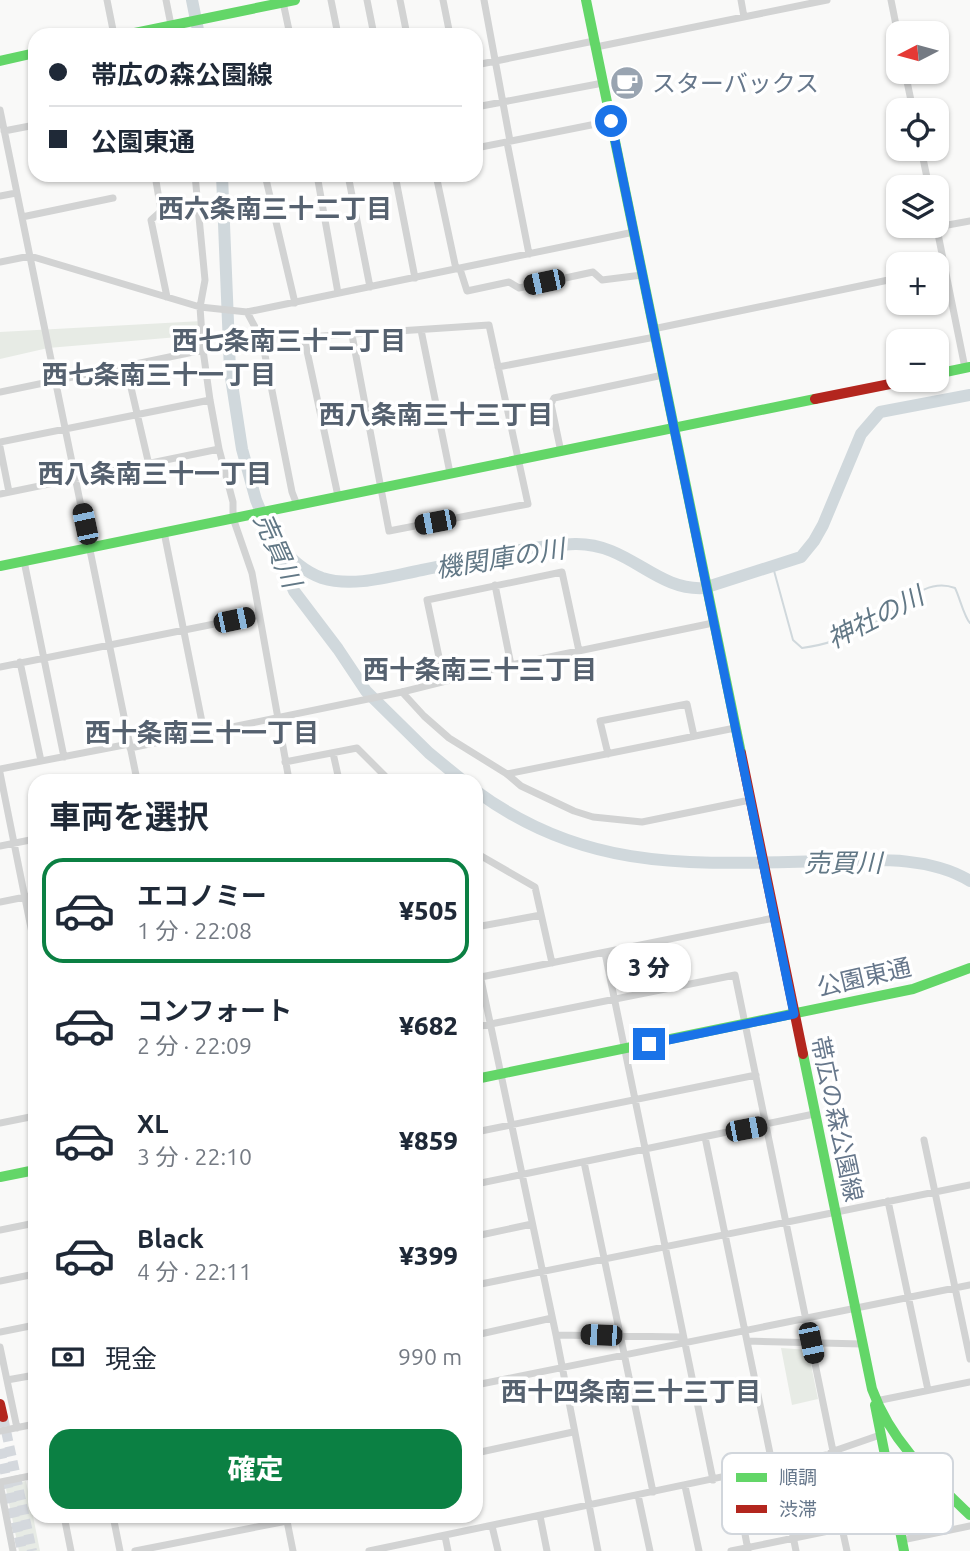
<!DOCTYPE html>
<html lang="ja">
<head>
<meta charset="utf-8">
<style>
	body { margin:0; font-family:Ubuntu,"Noto Sans JP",sans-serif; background:#f6f6f7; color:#1f2937; height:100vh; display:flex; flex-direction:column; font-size:26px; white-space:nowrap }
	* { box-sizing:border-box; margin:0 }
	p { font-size:23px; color:#747a83 }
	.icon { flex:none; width:38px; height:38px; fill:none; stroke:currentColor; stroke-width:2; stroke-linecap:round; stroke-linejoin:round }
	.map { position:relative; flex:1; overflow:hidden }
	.drawer { position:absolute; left:28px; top:774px; width:455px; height:749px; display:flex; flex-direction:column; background:#fff; border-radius:21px; box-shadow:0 2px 5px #0004 }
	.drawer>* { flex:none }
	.guide { position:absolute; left:28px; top:28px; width:455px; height:154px; border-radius:21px; box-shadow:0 2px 5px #0004; display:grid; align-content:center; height:154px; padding:0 21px; background:#fff }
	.needle { width:46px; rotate:264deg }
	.buttons { position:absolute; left:886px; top:21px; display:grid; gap:14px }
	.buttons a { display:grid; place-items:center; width:63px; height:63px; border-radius:14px; background:#fff; box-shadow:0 2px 5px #0004; font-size:35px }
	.end { position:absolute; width:32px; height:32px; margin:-16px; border:9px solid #1a73e8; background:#fff; box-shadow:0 0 0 4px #fff }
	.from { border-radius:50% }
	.bubble { position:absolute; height:49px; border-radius:21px; background:#fff; box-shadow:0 2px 5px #0004; font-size:23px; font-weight:800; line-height:49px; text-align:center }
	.car { position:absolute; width:21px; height:42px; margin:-21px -10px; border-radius:9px; box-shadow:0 0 5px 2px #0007; background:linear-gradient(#222 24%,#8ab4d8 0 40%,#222 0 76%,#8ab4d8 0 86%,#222 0) }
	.guide b { display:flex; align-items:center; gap:24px; height:66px; font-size:26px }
	.guide b+b { border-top:2px solid #e0e1e3 }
	.guide i { width:18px; height:18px; background:#1f2937 }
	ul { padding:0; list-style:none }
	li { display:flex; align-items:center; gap:21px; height:105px; margin:0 14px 10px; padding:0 7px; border:4px solid transparent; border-radius:21px }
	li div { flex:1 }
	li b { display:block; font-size:26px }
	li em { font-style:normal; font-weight:800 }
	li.on { border-color:#0b8043 }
	li>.icon { width:63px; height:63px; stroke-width:1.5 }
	h2 { padding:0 21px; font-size:32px; line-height:84px }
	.pay { display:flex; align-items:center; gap:18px; height:77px; padding:0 21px; font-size:26px }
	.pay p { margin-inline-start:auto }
	.primary-button { display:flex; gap:14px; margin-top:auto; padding:14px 21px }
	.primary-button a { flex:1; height:80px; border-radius:21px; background:#0b8043; color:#fff; font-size:28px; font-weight:800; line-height:80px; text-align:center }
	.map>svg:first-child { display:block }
</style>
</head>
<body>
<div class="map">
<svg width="970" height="1551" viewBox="0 0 970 1551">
	<rect width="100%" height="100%" fill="#f9f9f8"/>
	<path fill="#e7ebe5" d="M 202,321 L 202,335 L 48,348 L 0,359 L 0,332 Z
		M 781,1348 L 808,1350 L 818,1399 L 792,1405 Z
		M 26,1481 L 40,1551 L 19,1551 L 6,1489 L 9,1484 Z"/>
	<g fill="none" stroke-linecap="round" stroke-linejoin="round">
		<path stroke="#d0d8dc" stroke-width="2" d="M 773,567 L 793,640 L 802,648 C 827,645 852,635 874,623 C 900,610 923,576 955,588 C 960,598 964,617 970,623"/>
		<path stroke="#d0d8dc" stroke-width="12" d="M 192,0 L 199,35
			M 222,175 L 230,371 L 242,449 L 256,500 L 294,591 L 338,649 L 366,691 L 429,753 L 462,780
			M 276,543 C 290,557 302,571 322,578 C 353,588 391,576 422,570 C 472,560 524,546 575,544 C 629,543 655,591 704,588 L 801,557 L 814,541 L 823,525 L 861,434 L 880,412 L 970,395
			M 476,791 C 587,873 693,864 824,861 C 871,860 928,855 970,881"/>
		<path stroke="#d4d8dd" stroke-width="10" stroke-dasharray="10 5" stroke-linecap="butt" d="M 3,1417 L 32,1551
			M 0,1449 L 22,1551"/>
		<path stroke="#d2d3d3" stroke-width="7" d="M 107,0 L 114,35
			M 166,0 L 173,35
			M 331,0 L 338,35
			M 367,0 L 374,35
			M 400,0 L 407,35
			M 443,0 L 450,35
			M 484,0 L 510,141
			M 741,0 L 744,17
			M 891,0 L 898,35
			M 283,2 L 290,35
			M 596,47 L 827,0
			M 476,65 L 594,41
			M 905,72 L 913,110
			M 476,107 L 603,83
			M 0,110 L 137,780
			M 4,131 L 35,125
			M 507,142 L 529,254
			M 476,148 L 611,121
			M 921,149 L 929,187
			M 155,175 L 161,211 L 151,220 L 167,297
			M 195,175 L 205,280 L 200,307 L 203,350 L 210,400 L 219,449 L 233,502 L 233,518 L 252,573 L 289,780
			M 232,175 L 234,175
			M 265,175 L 295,303
			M 317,175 L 338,293
			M 348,175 L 370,287
			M 395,175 L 415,278
			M 436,175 L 456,269
			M 0,196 L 16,193
			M 22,217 L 113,198
			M 936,224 L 965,368
			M 937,227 L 970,221
			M 0,262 L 30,256 L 200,307 L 247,312 L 634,232
			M 460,269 L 467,291 L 509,282 L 519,288 L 593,272 L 602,280 L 642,275
			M 247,312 L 262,340 L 489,325 L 528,504 L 389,531 L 352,335
			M 653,329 L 898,278
			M 421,330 L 450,473
			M 304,337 L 338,496
			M 262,340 L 292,492 L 297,505
			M 126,366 L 149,465
			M 498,367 L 655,337
			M 0,392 L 203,350
			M 0,442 L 210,400
			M 0,447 L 9,492
			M 561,452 L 551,404 L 554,398 L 663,375
			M 0,494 L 219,449
			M 164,532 L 204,732
			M 24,561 L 64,757
			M 495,585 L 511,665
			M 20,662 L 41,761
			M 0,667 L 259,615
			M 444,681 L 427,600 L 562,572 L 579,651
			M 402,692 L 424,716 L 449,738 L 507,774 L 521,786 L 574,811 L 593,817 L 642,822 L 750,800
			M 130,748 L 402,692 L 511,665 L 713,623
			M 333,753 L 339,780
			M 608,754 L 600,721 L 687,704 L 694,736
			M 285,762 L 357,748 L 389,780
			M 0,769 L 129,744
			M 0,773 L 35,948
			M 507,774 L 735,728
			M 0,846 L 35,839
			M 476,853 L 535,887 L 552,963
			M 0,902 L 35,895
			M 476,927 L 541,915
			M 605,953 L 713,1480
			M 476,956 L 556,1335 L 598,1551
			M 481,977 L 774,918
			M 476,1027 L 735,975 L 833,1451
			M 0,1123 L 35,1116
			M 476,1132 L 756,1075
			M 705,1137 L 773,1468
			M 924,1140 L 970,1359
			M 584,1162 L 653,1492
			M 476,1184 L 814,1114
			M 888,1201 L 928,1390
			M 0,1230 L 35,1223
			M 476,1236 L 532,1224
			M 0,1281 L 35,1274
			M 476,1285 L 970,1185
			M 0,1332 L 35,1325
			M 476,1335 L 552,1318
			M 556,1335 L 682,1337
			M 747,1341 L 862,1344
			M 0,1347 L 17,1428
			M 7,1380 L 35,1375
			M 476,1385 L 970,1285
			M 876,1401 L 970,1382
			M 0,1431 L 35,1424
			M 831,1452 L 880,1435
			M 476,1453 L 573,1432
			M 779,1466 L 796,1551
			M 734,1476 L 748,1550
			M 0,1482 L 35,1475
			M 0,1484 L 13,1551
			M 685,1486 L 699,1551
			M 638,1495 L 650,1551
			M 64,1516 L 71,1551
			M 113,1516 L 120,1551
			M 286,1516 L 293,1551
			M 540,1516 L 547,1551
			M 492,1526 L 498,1551
			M 445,1536 L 448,1551
			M 902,1540 L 970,1526
			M 135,1551 L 287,1521
			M 369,1551 L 826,1455 L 847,1551
			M 731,1551 L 897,1517"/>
		<path stroke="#63d668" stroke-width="10" d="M 586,0 L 741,753
			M 125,35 L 295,0
			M 0,61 L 35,53
			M 936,374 L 970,367
			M 0,566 L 815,399
			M 803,1054 L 872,1389 C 891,1442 930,1477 970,1515
			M 476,1079 L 913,989 L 970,968
			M 0,1177 L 35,1170
			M 875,1405 L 904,1551"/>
		<path stroke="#b3261e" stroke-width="10" d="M 815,399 L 910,380
			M 741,753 L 803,1054
			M 0,1404 L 3,1417"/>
	</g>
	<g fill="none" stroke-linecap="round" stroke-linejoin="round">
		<path stroke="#1a73e8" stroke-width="9" d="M 611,121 L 794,1014 L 649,1044"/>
	</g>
	<defs>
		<g id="cafe-disc" transform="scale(1.75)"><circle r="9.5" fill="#99a4b1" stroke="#fff"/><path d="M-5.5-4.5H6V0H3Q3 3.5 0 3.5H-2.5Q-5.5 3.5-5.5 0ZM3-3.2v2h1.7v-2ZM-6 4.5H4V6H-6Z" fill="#fff"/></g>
	</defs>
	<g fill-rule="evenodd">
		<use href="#cafe-disc" x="627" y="83"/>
	</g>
	<g text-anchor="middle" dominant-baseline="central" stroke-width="7" stroke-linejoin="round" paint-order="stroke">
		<g font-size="24" fill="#66778b" stroke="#fff" text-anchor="start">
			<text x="652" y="83">スターバックス</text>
		</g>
		<g font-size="24" fill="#66778b" stroke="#fff">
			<text transform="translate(864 977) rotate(-13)">公園東通</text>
			<text transform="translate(837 1119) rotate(78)">帯広の森公園線</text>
		</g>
		<g font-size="26" font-weight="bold" fill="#55616f" stroke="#fff">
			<text x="275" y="208">西六条南三十二丁目</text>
			<text x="289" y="340">西七条南三十二丁目</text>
			<text x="159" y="374">西七条南三十一丁目</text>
			<text x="436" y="414">西八条南三十三丁目</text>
			<text x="155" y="473">西八条南三十一丁目</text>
			<text x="480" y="669">西十条南三十三丁目</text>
			<text x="202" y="732">西十条南三十一丁目</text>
			<text x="631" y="1391">西十四条南三十三丁目</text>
		</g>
		<g font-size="26" font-style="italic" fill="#627886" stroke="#fff">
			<text transform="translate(278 550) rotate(66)">売買川</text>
			<text transform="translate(500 558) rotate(-9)">機関庫の川</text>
			<text transform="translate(875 617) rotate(-27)">神社の川</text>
			<text x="843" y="862">売買川</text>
		</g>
	</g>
	<rect x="722" y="1453" width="231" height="81" rx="10" fill="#fff" stroke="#d1d6dc" stroke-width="2"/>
	<rect x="736" y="1473" width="31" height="9" fill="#63d668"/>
	<rect x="736" y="1505" width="31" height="8" fill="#b3261e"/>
	<g font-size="19" fill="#66778b">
		<text x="779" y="1484">順調</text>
		<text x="779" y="1516">渋滞</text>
	</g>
</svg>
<div class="buttons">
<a><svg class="needle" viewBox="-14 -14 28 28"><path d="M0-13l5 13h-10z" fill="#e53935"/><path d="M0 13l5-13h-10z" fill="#747a83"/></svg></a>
<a><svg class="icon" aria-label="locate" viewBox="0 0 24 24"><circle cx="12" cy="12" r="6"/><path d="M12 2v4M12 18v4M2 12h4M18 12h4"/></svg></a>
<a><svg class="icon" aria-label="layers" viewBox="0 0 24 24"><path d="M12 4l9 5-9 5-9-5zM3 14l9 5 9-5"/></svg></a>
<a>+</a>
<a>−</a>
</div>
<i class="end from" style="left:611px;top:121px"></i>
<i class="end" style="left:649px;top:1044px"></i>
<div class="bubble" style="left:607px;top:943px;width:84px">3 分</div>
<i class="car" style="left:544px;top:282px;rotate:258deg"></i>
<i class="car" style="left:435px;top:522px;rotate:259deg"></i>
<i class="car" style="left:85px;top:524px;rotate:348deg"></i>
<i class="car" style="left:234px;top:620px;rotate:78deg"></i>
<i class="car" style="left:746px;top:1129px;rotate:79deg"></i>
<i class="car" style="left:601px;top:1335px;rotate:272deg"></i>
<i class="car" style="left:811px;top:1343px;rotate:168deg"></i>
<div class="guide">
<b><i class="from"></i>帯広の森公園線</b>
<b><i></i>公園東通</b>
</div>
<section class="drawer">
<h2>車両を選択</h2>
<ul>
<li class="on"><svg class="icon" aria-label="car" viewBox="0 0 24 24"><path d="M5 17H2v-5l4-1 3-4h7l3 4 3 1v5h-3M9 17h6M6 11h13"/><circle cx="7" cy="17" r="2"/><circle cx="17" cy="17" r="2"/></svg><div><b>エコノミー</b><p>1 分 · 22:08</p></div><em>¥505</em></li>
<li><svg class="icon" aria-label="car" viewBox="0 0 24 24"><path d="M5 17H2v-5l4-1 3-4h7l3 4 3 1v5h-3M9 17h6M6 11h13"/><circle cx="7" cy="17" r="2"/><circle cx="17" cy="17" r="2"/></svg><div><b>コンフォート</b><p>2 分 · 22:09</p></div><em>¥682</em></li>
<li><svg class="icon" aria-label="car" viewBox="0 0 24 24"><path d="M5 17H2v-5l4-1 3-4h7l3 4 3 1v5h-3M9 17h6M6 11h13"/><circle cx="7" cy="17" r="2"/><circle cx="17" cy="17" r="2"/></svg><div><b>XL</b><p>3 分 · 22:10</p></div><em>¥859</em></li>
<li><svg class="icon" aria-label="car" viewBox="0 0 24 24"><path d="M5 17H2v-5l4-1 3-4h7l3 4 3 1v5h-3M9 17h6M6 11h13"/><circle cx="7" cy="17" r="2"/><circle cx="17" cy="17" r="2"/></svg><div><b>Black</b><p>4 分 · 22:11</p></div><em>¥399</em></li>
</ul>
<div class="pay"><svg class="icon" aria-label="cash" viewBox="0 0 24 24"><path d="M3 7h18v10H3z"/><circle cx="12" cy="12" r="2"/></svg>現金<p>990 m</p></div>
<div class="primary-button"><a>確定</a></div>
</section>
</div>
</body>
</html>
